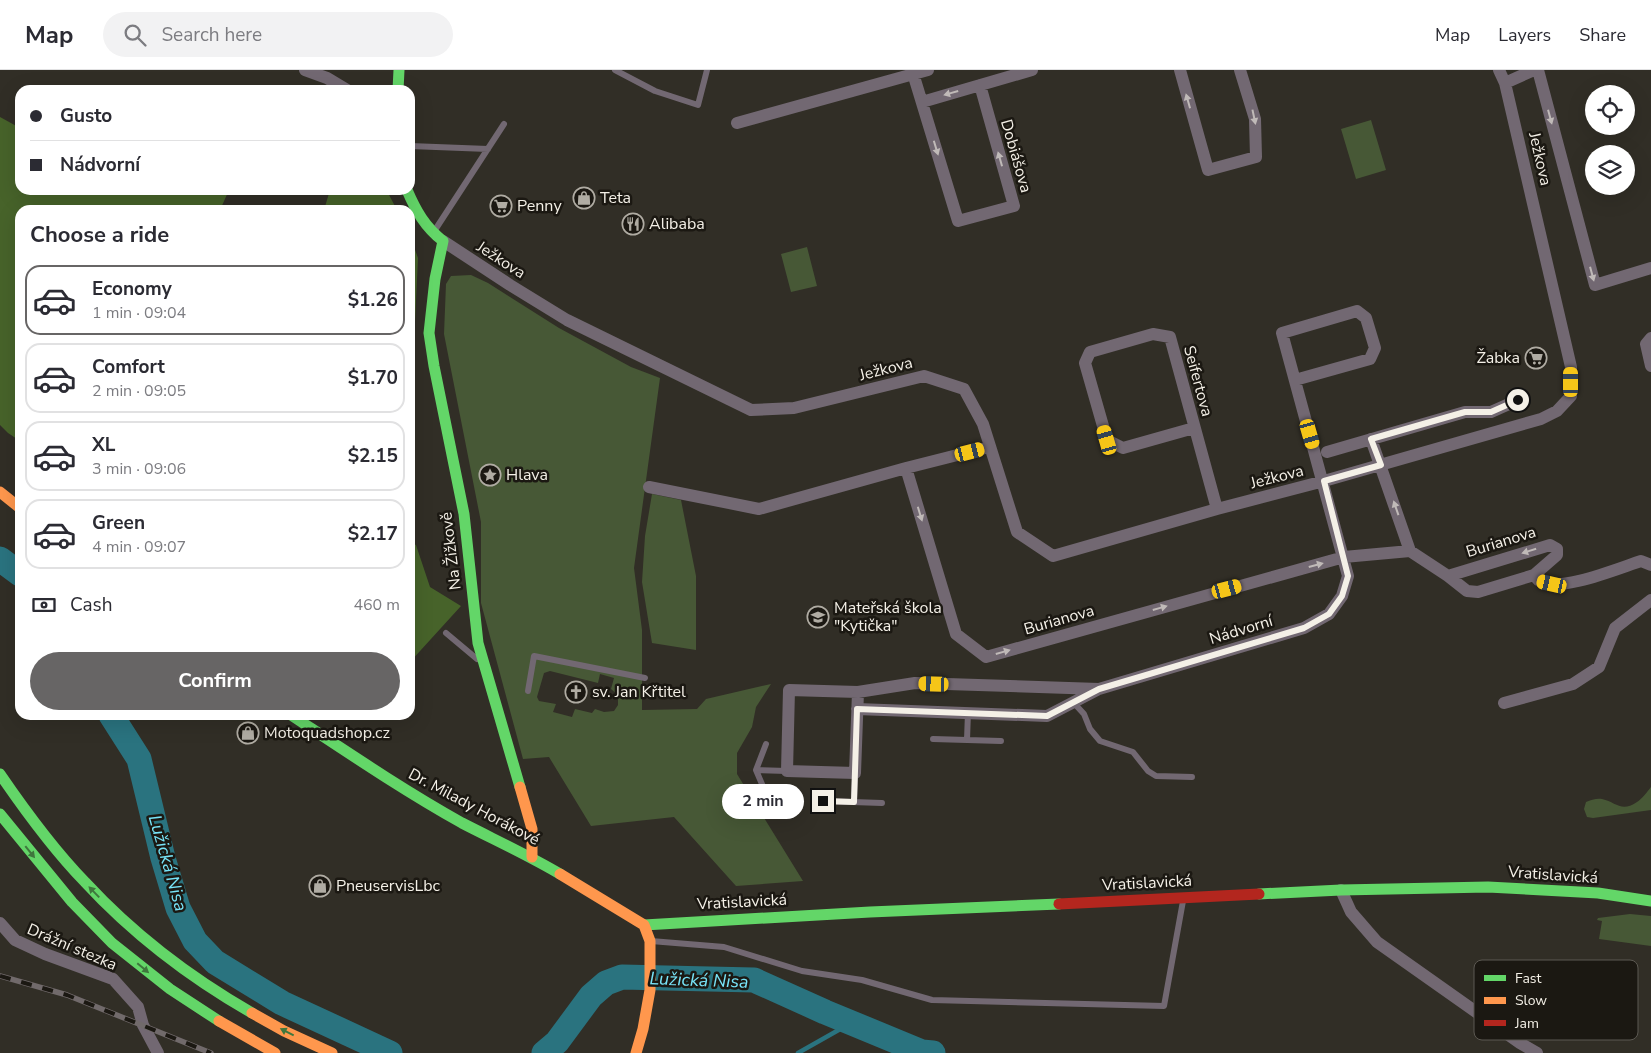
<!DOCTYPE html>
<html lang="en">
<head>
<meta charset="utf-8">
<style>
	body { margin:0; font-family:"Nunito Sans",sans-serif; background:#f2f2f3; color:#2b2b33; height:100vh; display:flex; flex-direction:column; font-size:19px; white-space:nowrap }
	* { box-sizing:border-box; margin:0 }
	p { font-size:16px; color:#7c7c81 }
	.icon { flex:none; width:28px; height:28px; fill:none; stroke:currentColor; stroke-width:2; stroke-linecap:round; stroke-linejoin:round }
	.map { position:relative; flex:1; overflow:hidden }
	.sheet { position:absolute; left:15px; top:135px; width:400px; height:515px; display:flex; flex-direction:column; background:#fff; border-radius:15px; box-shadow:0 5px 20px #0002 }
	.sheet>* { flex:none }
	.banner { position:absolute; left:15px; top:15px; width:400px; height:110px; border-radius:15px; box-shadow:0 5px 20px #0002; display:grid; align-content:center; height:110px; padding:0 15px; background:#fff }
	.buttons { position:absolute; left:1585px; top:15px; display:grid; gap:10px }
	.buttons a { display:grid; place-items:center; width:50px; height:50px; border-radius:50%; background:#fff; box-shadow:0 5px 20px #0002; font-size:25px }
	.end { position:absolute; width:22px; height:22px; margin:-11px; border:6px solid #f4f0e7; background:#111; box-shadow:0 0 0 2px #111 }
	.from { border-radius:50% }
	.bubble { position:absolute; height:35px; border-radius:18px; background:#fff; box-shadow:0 5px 20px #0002; font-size:16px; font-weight:700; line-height:35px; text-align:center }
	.car { position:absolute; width:15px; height:30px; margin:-15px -8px; border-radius:6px; box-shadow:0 0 4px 1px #0007; background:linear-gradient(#f5c518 24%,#345 0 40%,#f5c518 0 76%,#345 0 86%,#f5c518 0) }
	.banner b { display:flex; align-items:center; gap:18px; height:48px; font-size:19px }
	.banner b+b { border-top:1px solid #e1e1e2 }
	.banner i { width:12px; height:12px; background:#2b2b33 }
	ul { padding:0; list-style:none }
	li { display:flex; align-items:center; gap:15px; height:70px; margin:0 10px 8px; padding:0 5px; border:2px solid #e1e1e2; border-radius:15px }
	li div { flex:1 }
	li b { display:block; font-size:19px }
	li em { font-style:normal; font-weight:700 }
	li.selected { border-color:#676565 }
	li>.icon { width:45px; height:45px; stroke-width:1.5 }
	h2 { padding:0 15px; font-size:22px; line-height:60px }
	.pay { display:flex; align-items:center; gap:12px; height:55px; padding:0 15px; font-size:19px }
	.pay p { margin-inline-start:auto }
	.primary-button { display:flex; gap:10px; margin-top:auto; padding:10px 15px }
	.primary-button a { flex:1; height:58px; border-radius:30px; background:#676565; color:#fff; font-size:20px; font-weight:700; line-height:58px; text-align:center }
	header { display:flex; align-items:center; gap:30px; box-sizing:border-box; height:70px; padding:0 25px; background:#fff; border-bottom:1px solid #e1e1e2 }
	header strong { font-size:24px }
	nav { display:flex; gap:28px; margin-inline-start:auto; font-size:18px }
	.search { width:350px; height:45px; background:#f2f2f3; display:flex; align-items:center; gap:12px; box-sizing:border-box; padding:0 18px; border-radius:28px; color:#7c7c81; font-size:19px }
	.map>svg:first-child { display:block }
</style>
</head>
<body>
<header>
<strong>Map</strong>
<div class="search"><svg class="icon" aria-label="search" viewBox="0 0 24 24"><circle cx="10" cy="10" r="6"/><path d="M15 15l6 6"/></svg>Search here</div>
<nav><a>Map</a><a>Layers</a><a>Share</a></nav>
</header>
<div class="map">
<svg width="1651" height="983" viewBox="0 0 1651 983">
	<rect width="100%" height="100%" fill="#312e26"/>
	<path fill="#475836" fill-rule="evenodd" d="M 1371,50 L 1386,100 L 1356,109 L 1341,59 Z
		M 807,177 L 817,216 L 791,222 L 781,184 Z
		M 471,205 L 488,213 L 559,258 L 631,297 L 660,308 L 634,498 L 642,560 L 642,640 L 697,639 L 706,629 L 771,614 L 756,637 L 752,657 L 737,683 L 737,704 L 803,811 L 736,816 L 674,747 L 591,756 L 549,687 L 523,689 L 481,533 L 481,452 L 444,264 L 446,214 L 451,206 ZM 550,601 L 598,613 L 600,604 L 614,608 L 611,619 L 618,625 L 618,635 L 614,641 L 604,642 L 595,639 L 592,643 L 575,639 L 572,647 L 553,642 L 556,634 L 539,631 L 537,627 L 544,603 Z
		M 652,424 L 681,430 L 696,506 L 696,580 L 652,573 L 642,512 L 645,466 Z
		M 1651,717 L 1651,740 L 1593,748 L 1587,747 L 1584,739 L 1586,732 C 1591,730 1597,728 1602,729 C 1616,732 1621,743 1637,732 C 1642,729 1647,722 1651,717 Z
		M 1630,844 L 1651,846 L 1651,876 L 1599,869 L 1602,851 L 1597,850 L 1598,848 Z"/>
	<path fill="#47632a" d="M 0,47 L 20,58 L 20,120 L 229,120 L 220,140 L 20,140 L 20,371 L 8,363 L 0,355 Z
		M 330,120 L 388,120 L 388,123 L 397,140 L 324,140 Z
		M 410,166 L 418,188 L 415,252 L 410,254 Z
		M 410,472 L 416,475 L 430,517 L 461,536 L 410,592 Z"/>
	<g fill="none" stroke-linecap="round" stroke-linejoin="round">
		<path stroke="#2a737f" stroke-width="4.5" d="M 798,983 L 851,953"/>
		<path stroke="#2a737f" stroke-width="25" d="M 0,489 L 20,504
			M 111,645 L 139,689 L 163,788 L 178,838 L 195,871 L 215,892 L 282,933 L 390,983
			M 544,983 L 557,972 L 591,926 L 606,913 L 622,907 L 754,910 L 825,942 L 922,982 L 933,983"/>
		<path stroke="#726872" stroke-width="6" d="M 615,0 L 655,21 L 698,35 L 707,0
			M 410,76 L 488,79
			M 435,160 L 504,54
			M 446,563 L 477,589
			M 528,621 L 534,586 L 645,608
			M 1073,632 L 1084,644 L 1090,659 L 1100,671 L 1133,682 L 1148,701 L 1156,706 L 1192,707
			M 933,669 L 1001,671
			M 967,670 L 968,642
			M 766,674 L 756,700 L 773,740
			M 756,700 L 787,701
			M 823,731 L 882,733
			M 854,732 L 855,703
			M 651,871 L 724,877 L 802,901 L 862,910 L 932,930 L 1164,936 L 1183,831"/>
		<path stroke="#726872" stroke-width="12" d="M 305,0 L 327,8 L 347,20
			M 912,0 L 958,151 L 1014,136 L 980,15
			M 1180,0 L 1208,100 L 1256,87 L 1255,49 L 1240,0
			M 1499,0 L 1505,13
			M 1538,0 L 1595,215 L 1651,198
			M 922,32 L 1032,0
			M 737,53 L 928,0
			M 443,171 L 510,215 L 567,250 L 751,340 L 794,338 L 924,306 L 964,319 L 983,354 L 1017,462 L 1053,486 L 1217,439 L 1324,411 L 1541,349 L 1557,341 L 1571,326 L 1571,297 L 1505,13 L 1534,0
			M 1651,268 L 1646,274 L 1651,296
			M 1194,358 L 1123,378 L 1107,370 L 1085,293 L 1090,282 L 1153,264 L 1170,267 L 1217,439
			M 1371,369 L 1410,481
			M 1327,382 L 1465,342 L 1491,342 L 1518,330
			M 906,398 L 956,564 L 986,587 L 1344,487 L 1410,481 L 1448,506 L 1467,521 L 1478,522 L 1534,505 L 1557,485 L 1557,479 L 1550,475 L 1448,506
			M 649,417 L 759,439 L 906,398 L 989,377
			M 1534,505 C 1536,507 1537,510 1540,511 C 1559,523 1619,498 1641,491 L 1651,495
			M 858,622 L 855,703 L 787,701 L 789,620 L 858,622 L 915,613 L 1099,619 L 1304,558 L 1329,544 L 1342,526 L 1348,506 L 1282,263 L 1357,241 L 1366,248 L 1375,278 L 1370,289 L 1295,310
			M 1504,633 L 1573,614 L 1599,597 L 1615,558 L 1651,530
			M 857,639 L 1047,646 L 1097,620
			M 1341,820 L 1351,842 L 1377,872 L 1520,973 L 1537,983
			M 0,853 L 15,870 L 45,884 L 113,909 L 138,937 L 143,955 L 158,983"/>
		<path stroke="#63d668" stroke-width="11" d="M 398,20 L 399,0
			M 407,120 C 416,141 425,157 443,171 L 435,209 L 429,263 L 434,296 L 464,444 L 478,573 L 520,717
			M 291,645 C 347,682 403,720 462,753 C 495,770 528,785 560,804
			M 0,704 C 26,742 53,779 85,812 C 133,864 191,908 252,943
			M 0,744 L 72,832 L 112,873 L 170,919 L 219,951
			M 1259,824 L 1341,820 L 1488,817 L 1598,823 L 1651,831
			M 644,855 L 870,842 L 1059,834"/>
		<path stroke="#ff974d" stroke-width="11" d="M 0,422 L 20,438
			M 520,717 L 532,759 L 532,787
			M 560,804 L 644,855
			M 252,943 L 284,961 L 332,983
			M 219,951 L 275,983
			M 636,983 L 643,959 L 650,920 L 650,871 L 644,855"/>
		<path stroke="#b3261e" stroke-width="11" d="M 1059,834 L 1259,824"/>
		<g stroke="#716a6b" stroke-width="5.5">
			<path id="rail" d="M 0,906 L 67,925 L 211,983"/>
		</g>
		<use href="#rail" stroke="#1b1812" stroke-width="4" stroke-dasharray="11" stroke-linecap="butt"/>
	</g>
	<defs><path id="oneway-solid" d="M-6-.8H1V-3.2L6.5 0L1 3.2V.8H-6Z" transform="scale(1.25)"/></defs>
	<g fill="#c0bab8">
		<use href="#oneway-solid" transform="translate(951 23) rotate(164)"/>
		<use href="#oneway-solid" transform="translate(1188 31) rotate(-106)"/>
		<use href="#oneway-solid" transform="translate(1254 47) rotate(78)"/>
		<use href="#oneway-solid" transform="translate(1550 47) rotate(75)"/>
		<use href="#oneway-solid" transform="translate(936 78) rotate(73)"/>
		<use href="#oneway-solid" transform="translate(1000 89) rotate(-106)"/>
		<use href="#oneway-solid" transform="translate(1592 204) rotate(75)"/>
		<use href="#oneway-solid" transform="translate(1396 438) rotate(-109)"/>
		<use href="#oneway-solid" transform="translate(920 444) rotate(73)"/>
		<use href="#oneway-solid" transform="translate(1529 481) rotate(163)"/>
		<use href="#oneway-solid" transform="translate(1316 495) rotate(-15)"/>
		<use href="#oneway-solid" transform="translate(1160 538) rotate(-16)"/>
		<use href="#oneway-solid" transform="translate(1003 582) rotate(-16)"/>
	</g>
	<g fill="#3f773d">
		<use href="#oneway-solid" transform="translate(30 782) rotate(51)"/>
		<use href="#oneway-solid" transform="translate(94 822) rotate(-134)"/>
		<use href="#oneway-solid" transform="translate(143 898) rotate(40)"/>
		<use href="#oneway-solid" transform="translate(287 962) rotate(-153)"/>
	</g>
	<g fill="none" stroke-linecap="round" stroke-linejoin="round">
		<path stroke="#f4f0e7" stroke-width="6" d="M 823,731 L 854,732 L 857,639 L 1047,646 L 1099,619 L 1304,558 L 1329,544 L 1342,526 L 1348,506 L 1324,411 L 1381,395 L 1371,369 L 1465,342 L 1491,342 L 1518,330"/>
	</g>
	<defs>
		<g id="shop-ring" transform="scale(1.125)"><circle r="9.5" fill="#1b1812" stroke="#b0aca3" stroke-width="1.5"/><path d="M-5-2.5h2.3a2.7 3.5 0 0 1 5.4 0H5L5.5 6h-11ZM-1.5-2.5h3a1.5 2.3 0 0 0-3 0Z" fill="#b0aca3"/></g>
		<g id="supermarket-ring" transform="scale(1.125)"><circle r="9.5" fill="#1b1812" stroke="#b0aca3" stroke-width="1.5"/><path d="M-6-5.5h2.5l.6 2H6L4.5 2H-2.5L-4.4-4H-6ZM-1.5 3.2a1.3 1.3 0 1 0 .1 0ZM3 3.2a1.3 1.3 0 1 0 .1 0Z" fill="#b0aca3"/></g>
		<g id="restaurant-ring" transform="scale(1.125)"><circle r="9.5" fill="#1b1812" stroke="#b0aca3" stroke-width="1.5"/><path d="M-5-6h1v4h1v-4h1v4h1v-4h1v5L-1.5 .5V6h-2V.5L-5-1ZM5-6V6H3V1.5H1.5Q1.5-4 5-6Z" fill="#b0aca3"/></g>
		<g id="sight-ring" transform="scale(1.125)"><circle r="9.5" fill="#1b1812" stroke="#b0aca3" stroke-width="1.5"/><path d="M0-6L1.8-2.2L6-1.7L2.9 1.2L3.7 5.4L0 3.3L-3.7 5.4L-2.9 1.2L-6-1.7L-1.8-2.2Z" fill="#b0aca3"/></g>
		<g id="school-ring" transform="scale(1.125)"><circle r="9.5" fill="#1b1812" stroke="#b0aca3" stroke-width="1.5"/><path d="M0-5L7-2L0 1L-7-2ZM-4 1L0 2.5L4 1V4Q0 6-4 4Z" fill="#b0aca3"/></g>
		<g id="church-ring" transform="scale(1.125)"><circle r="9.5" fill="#1b1812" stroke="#b0aca3" stroke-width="1.5"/><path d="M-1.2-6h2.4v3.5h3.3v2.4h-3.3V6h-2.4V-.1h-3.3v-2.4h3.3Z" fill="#b0aca3"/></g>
	</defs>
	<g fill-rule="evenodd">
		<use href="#shop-ring" x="584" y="128"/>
		<use href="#supermarket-ring" x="501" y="136"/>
		<use href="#restaurant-ring" x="633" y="154"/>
		<use href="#supermarket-ring" x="1536" y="288"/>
		<use href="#sight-ring" x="490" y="405"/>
		<use href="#school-ring" x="818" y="547"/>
		<use href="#church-ring" x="576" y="622"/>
		<use href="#shop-ring" x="248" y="663"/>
		<use href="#shop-ring" x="320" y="816"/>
	</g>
	<g text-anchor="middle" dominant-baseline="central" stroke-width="5" stroke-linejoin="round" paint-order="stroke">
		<g font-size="16" fill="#f4f0e7" stroke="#1b1812">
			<text transform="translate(1016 86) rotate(74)">Dobiášova</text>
			<text transform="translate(1540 89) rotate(77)">Ježkova</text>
			<text transform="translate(501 190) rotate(33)">Ježkova</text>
			<text transform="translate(886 299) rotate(-14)">Ježkova</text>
			<text transform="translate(1198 311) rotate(75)">Seifertova</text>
			<text transform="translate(1277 407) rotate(-14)">Ježkova</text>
			<text transform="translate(1501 472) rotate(-17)">Burianova</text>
			<text transform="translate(451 481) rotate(-97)">Na Žižkově</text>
			<text transform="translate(1059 550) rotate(-16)">Burianova</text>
			<text transform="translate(1241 560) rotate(-17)">Nádvorní</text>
			<text transform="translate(474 737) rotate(28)">Dr. Milady Horákové</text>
			<text transform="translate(1553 805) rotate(4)">Vratislavická</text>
			<text transform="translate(1147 813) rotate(-3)">Vratislavická</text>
			<text transform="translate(742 832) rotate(-3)">Vratislavická</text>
			<text transform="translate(72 877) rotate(23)">Drážní stezka</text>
		</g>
		<g font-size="16" fill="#f4f0e7" stroke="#1b1812" text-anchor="start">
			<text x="600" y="128">Teta</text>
			<text x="517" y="136">Penny</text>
			<text x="649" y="154">Alibaba</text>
			<text x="1520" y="288" text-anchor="end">Žabka</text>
			<text x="506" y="405">Hlava</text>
			<text x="834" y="538">Mateřská škola<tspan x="834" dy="18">"Kytička"</tspan></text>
			<text x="592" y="622">sv. Jan Křtitel</text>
			<text x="264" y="663">Motoquadshop.cz</text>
			<text x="336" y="816">PneuservisLbc</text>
		</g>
		<g font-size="18" font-style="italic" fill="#78e4f8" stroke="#1b1812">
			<text transform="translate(168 793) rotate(74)">Lužická Nisa</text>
			<text transform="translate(699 910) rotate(2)">Lužická Nisa</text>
		</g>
	</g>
	<rect x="1474" y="890" width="164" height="80" rx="8" fill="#1b1812" stroke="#5c5952" stroke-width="1"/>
	<rect x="1484" y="905" width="22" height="6" fill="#63d668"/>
	<rect x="1484" y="927" width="22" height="7" fill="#ff974d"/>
	<rect x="1484" y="950" width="22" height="6" fill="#b3261e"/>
	<g font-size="14" fill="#f4f0e7">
		<text x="1515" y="913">Fast</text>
		<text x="1515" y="935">Slow</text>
		<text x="1515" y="958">Jam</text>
	</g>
</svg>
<div class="buttons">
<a><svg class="icon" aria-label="locate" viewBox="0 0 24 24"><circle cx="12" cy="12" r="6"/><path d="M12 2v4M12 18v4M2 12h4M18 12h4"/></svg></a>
<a><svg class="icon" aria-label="layers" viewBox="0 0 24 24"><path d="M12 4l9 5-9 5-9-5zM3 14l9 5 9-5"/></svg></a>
</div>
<i class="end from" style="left:1518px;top:330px"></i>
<i class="end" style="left:823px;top:731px"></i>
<div class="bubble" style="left:722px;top:714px;width:82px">2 min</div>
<i class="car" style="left:1571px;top:312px;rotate:0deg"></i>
<i class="car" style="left:1310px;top:364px;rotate:164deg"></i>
<i class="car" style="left:1107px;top:370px;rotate:344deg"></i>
<i class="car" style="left:970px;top:382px;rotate:76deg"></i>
<i class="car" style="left:1552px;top:514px;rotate:283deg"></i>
<i class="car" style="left:1227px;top:519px;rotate:75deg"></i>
<i class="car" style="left:934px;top:614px;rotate:272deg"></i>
<div class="banner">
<b><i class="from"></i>Gusto</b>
<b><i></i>Nádvorní</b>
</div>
<section class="sheet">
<h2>Choose a ride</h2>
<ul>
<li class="selected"><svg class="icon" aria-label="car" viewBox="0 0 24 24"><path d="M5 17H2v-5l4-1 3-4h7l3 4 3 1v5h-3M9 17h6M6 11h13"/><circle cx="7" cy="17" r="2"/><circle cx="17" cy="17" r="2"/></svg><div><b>Economy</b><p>1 min · 09:04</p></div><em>$1.26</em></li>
<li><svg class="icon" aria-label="car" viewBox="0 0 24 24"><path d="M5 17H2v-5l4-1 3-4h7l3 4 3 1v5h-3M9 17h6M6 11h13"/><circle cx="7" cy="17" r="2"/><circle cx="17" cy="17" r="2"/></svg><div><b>Comfort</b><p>2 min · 09:05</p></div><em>$1.70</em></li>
<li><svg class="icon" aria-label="car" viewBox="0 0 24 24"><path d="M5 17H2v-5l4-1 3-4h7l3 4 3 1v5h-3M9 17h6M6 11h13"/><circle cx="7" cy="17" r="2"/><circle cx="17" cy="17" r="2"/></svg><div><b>XL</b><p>3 min · 09:06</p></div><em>$2.15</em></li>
<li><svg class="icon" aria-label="car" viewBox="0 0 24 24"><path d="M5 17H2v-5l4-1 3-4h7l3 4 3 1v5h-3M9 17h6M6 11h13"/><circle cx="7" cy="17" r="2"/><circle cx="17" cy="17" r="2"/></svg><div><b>Green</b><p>4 min · 09:07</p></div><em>$2.17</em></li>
</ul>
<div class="pay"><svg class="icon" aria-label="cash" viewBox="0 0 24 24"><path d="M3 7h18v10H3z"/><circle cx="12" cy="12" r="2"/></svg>Cash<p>460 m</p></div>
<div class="primary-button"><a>Confirm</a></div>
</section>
</div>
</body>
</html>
